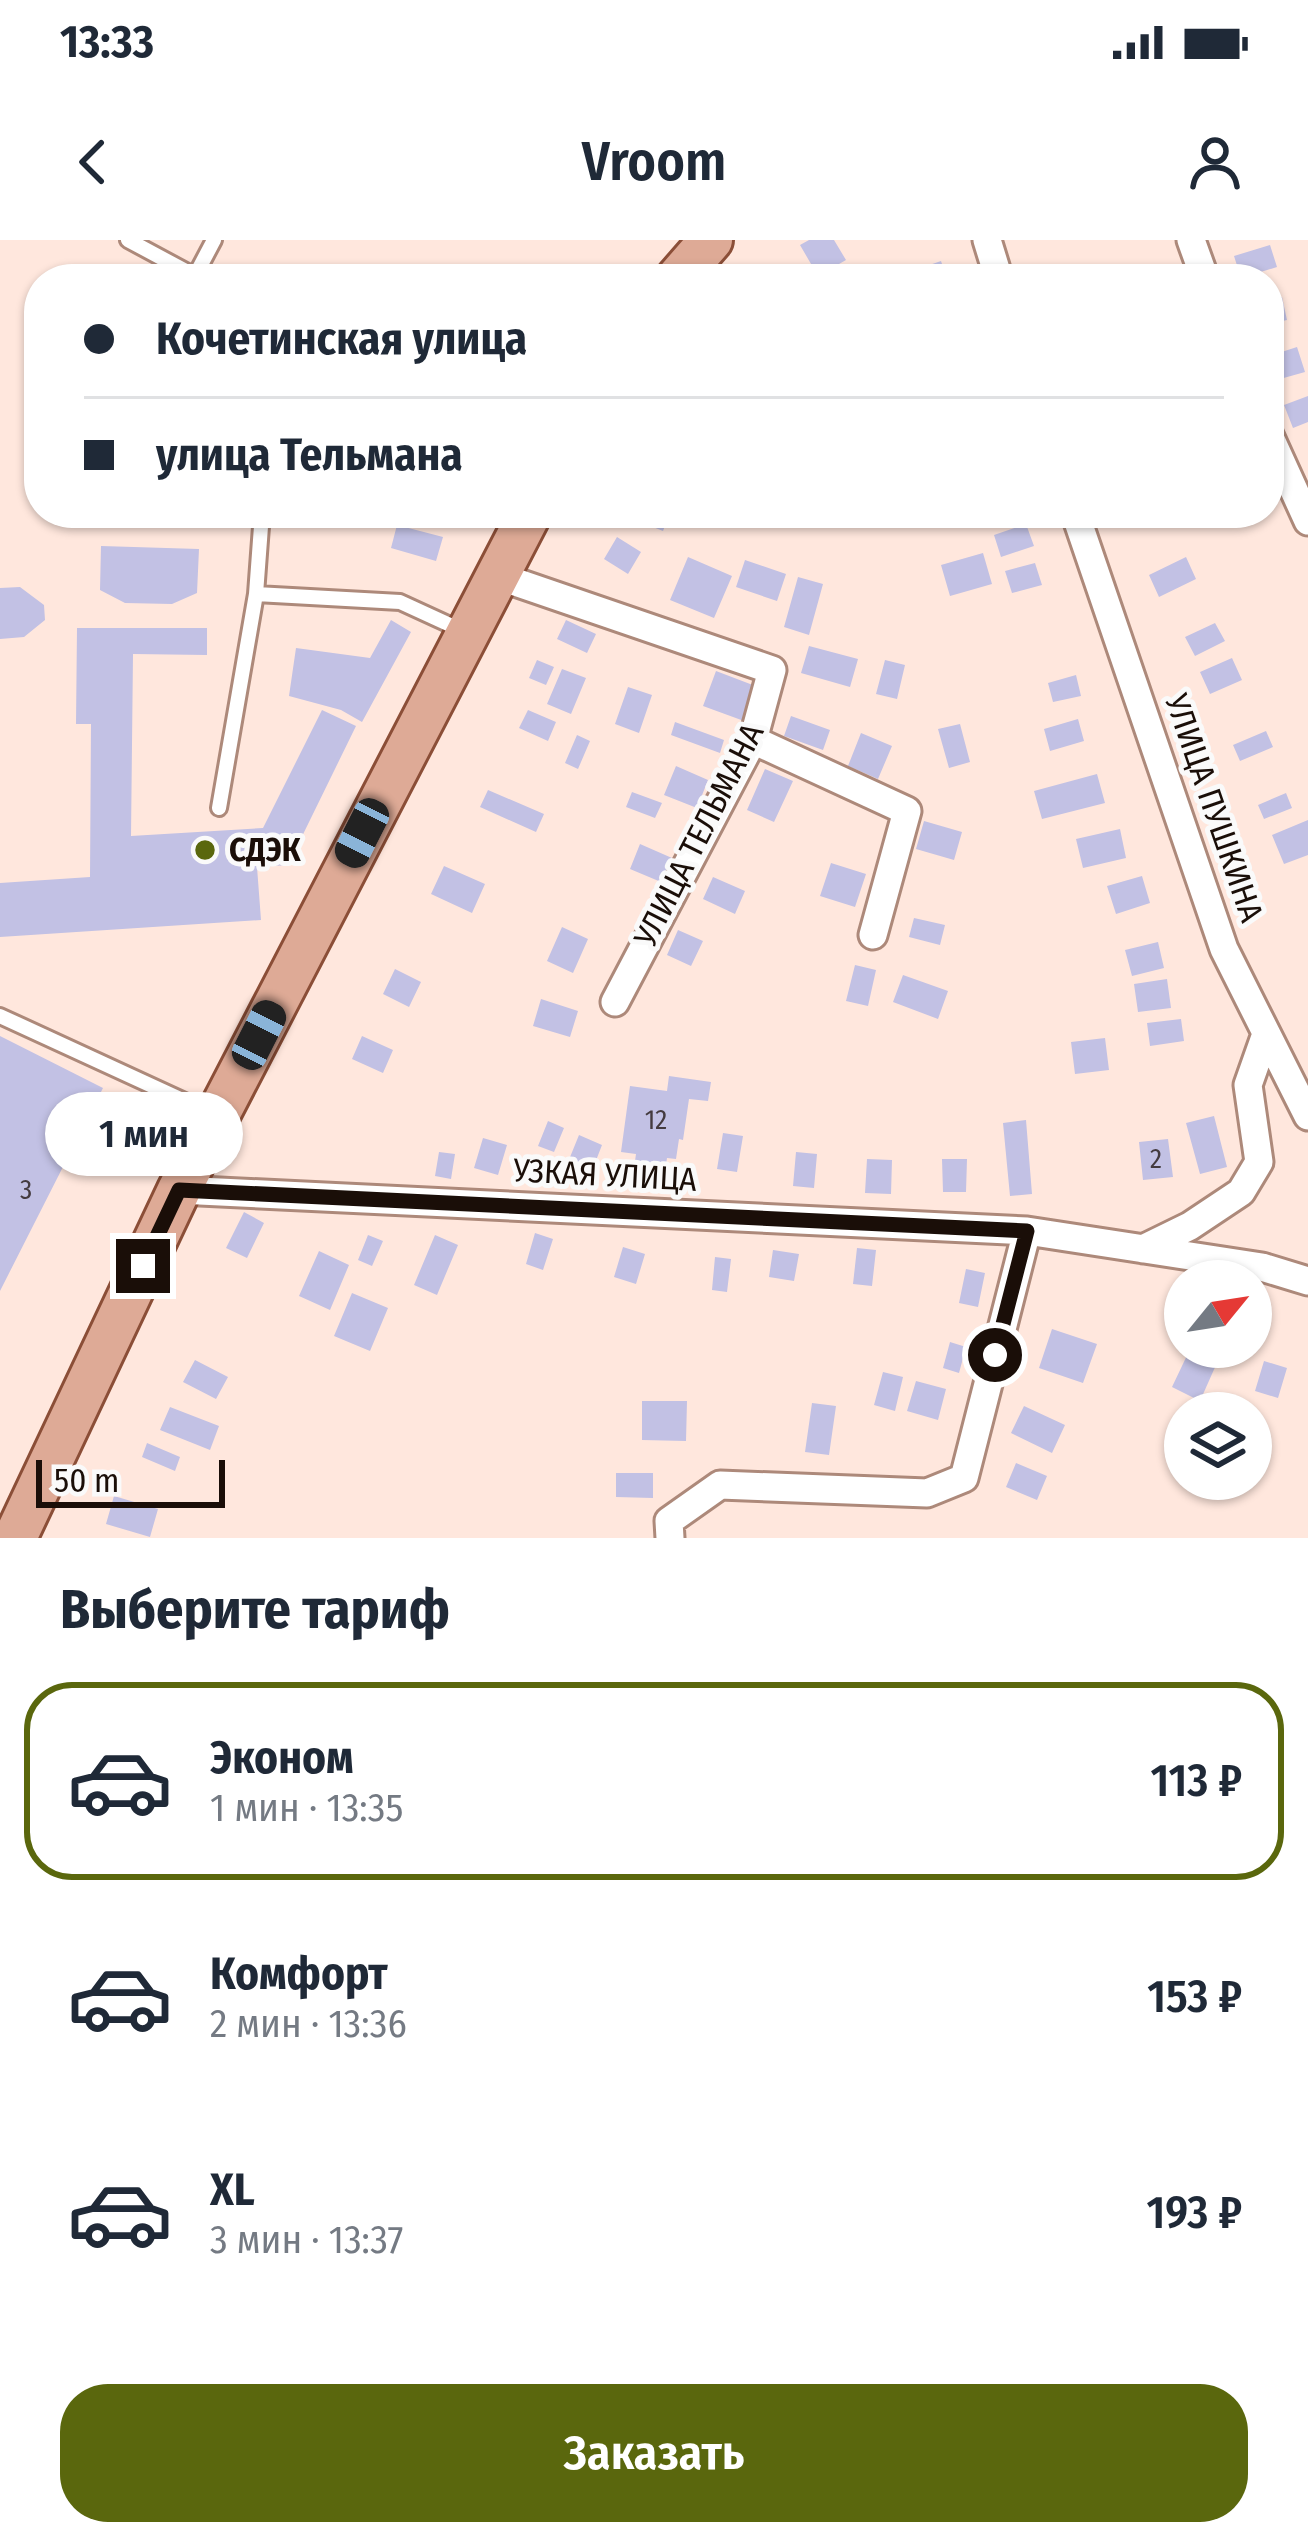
<!DOCTYPE html>
<html lang="ru">
<head>
<meta charset="utf-8">
<style>
	body { margin:0; font-family:"Fira Sans Condensed",sans-serif; background:#f6f6f7; color:#1f2937; height:100vh; display:flex; flex-direction:column; font-size:45px; white-space:nowrap }
	* { box-sizing:border-box; margin:0 }
	p { font-size:39px; color:#747a83 }
	.icon { flex:none; width:66px; height:66px; fill:none; stroke:currentColor; stroke-width:2; stroke-linecap:round; stroke-linejoin:round }
	.map { position:relative; height:1298px; overflow:hidden }
	.panel { display:flex; flex-direction:column; background:#fff; flex:1 }
	.panel>* { flex:none }
	.top-card { position:absolute; left:24px; top:24px; width:1260px; height:264px; border-radius:48px; box-shadow:0 3px 9px #0004; display:grid; align-content:center; height:264px; padding:0 60px; background:#fff }
	.needle { width:78px; rotate:60deg }
	.fabs { position:absolute; left:1164px; top:1020px; display:grid; gap:24px }
	.fabs a { display:grid; place-items:center; width:108px; height:108px; border-radius:50%; background:#fff; box-shadow:0 3px 9px #0004; font-size:60px }
	.scale { position:absolute; left:36px; bottom:30px; width:189px; box-sizing:border-box; padding-left:12px; border:6px solid #1a0e08; border-top:0; font-size:33px; line-height:42px; white-space:nowrap; color:#1a0e08; -webkit-text-stroke:9px #fafafa; paint-order:stroke }
	.end { position:absolute; width:54px; height:54px; margin:-27px; border:15px solid #1a0e08; background:#fff; box-shadow:0 0 0 6px #fff }
	.from { border-radius:50% }
	.bubble { position:absolute; height:84px; border-radius:42px; background:#fff; box-shadow:0 3px 9px #0004; font-size:39px; font-weight:600; line-height:84px; text-align:center }
	.car { position:absolute; width:36px; height:72px; margin:-36px -18px; border-radius:15px; box-shadow:0 0 9px 3px #0007; background:linear-gradient(#222 24%,#8ab4d8 0 40%,#222 0 76%,#8ab4d8 0 86%,#222 0) }
	.top-card b { display:flex; align-items:center; gap:42px; height:114px; font-size:45px }
	.top-card b+b { border-top:3px solid #e0e1e3 }
	.top-card i { width:30px; height:30px; background:#1f2937 }
	ul { padding:0; list-style:none }
	li { display:flex; align-items:center; gap:36px; height:198px; margin:0 24px 18px; padding:0 36px; border:6px solid transparent; border-radius:48px }
	li div { flex:1 }
	li b { display:block; font-size:45px }
	li em { font-style:normal; font-weight:600 }
	li.on { border-color:#5a670d }
	li>.icon { width:108px; height:108px; stroke-width:1.5 }
	h2 { padding:0 60px; font-size:54px; line-height:144px }
	.action { display:flex; gap:24px; margin-top:auto; padding:24px 60px }
	.action a { flex:1; height:138px; border-radius:48px; background:#5a670d; color:#fff; font-size:48px; font-weight:600; line-height:138px; text-align:center }
	.status { display:flex; justify-content:space-between; align-items:center; height:84px; padding:0 60px; background:#fff; direction:ltr }
	.status svg { height:33px; fill:currentColor }
	header { display:flex; justify-content:space-between; align-items:center; height:156px; padding:0 60px; background:#fff; font-size:54px; font-weight:600 }
	.map>svg:first-child { display:block }
</style>
</head>
<body>
<div class="status"><b>13:33</b><svg viewBox="0 0 49 12"><path d="M0 12V9h3v3zM5 12V6h3v6zM10 12V3h3v9zM15 12V0h3v12zM26 1h20v11H26zM47 4h2v5h-2z"/></svg></div>
<header><svg class="icon" aria-label="back" viewBox="0 0 24 24"><path d="M15 5l-7 7 7 7"/></svg>Vroom<svg class="icon" aria-label="person" viewBox="0 0 24 24"><circle cx="12" cy="8" r="4"/><path d="M4 21q1-7 8-7t8 7"/></svg></header>
<div class="map">
<svg width="1308" height="1298" viewBox="0 0 1308 1298">
	<rect width="100%" height="100%" fill="#ffe7dd"/>
	<path fill="#c2c1e4" d="M 809,0 L 834,0 L 846,20 L 818,36 L 800,5 Z
		M 1270,5 L 1277,27 L 1241,38 L 1234,16 Z
		M 941,21 L 947,39 L 918,39 L 915,30 Z
		M 1282,57 L 1287,80 L 1269,84 L 1269,61 Z
		M 1297,107 L 1305,132 L 1273,141 L 1269,116 Z
		M 1308,156 L 1308,182 L 1293,188 L 1284,165 Z
		M 618,273 L 670,273 L 663,291 Z
		M 1026,284 L 1034,306 L 1001,317 L 994,295 Z
		M 397,285 L 443,297 L 436,321 L 391,308 Z
		M 617,297 L 641,312 L 628,334 L 604,319 Z
		M 101,306 L 199,309 L 197,353 L 172,364 L 125,363 L 100,350 Z
		M 983,313 L 992,344 L 950,356 L 941,325 Z
		M 688,317 L 732,336 L 714,378 L 670,360 Z
		M 1186,317 L 1196,339 L 1159,357 L 1149,335 Z
		M 745,320 L 786,334 L 777,361 L 736,347 Z
		M 1035,323 L 1042,345 L 1012,353 L 1005,331 Z
		M 798,337 L 823,344 L 809,395 L 784,387 Z
		M 20,347 L 44,365 L 45,380 L 24,397 L 0,399 L 0,348 Z
		M 391,380 L 411,392 L 362,482 L 341,470 L 289,456 L 296,408 L 370,418 Z
		M 566,380 L 596,394 L 587,413 L 557,399 Z
		M 1215,383 L 1225,401 L 1195,416 L 1185,397 Z
		M 77,388 L 207,388 L 207,415 L 133,414 L 131,596 L 263,588 L 322,470 L 356,486 L 288,625 L 257,627 L 261,680 L 0,697 L 0,643 L 90,637 L 91,484 L 76,484 Z
		M 809,406 L 858,419 L 850,447 L 801,433 Z
		M 1232,418 L 1242,440 L 1210,454 L 1200,432 Z
		M 537,420 L 554,427 L 546,445 L 529,438 Z
		M 885,420 L 905,425 L 897,459 L 876,454 Z
		M 562,429 L 586,438 L 571,474 L 547,464 Z
		M 716,431 L 758,447 L 744,481 L 703,466 Z
		M 1076,435 L 1081,456 L 1053,462 L 1048,443 Z
		M 628,447 L 652,455 L 639,493 L 615,484 Z
		M 528,470 L 556,482 L 548,501 L 519,488 Z
		M 791,476 L 830,490 L 823,510 L 784,496 Z
		M 1078,479 L 1084,501 L 1050,511 L 1044,489 Z
		M 675,482 L 724,500 L 720,513 L 671,495 Z
		M 960,484 L 970,522 L 949,528 L 938,489 Z
		M 1266,491 L 1273,507 L 1240,521 L 1233,505 Z
		M 861,493 L 892,506 L 878,539 L 848,526 Z
		M 577,495 L 590,501 L 578,529 L 565,523 Z
		M 676,526 L 708,540 L 697,568 L 664,555 Z
		M 765,529 L 793,541 L 774,582 L 747,570 Z
		M 1097,534 L 1105,563 L 1042,579 L 1034,551 Z
		M 488,550 L 544,574 L 536,592 L 480,567 Z
		M 632,552 L 662,563 L 655,578 L 626,567 Z
		M 1286,553 L 1292,568 L 1264,579 L 1258,565 Z
		M 1308,580 L 1308,615 L 1284,624 L 1272,595 Z
		M 924,581 L 962,592 L 954,620 L 916,609 Z
		M 1120,589 L 1126,618 L 1083,628 L 1076,599 Z
		M 640,604 L 672,618 L 661,642 L 630,629 Z
		M 831,623 L 866,634 L 855,667 L 820,656 Z
		M 444,626 L 485,644 L 472,673 L 431,654 Z
		M 1142,636 L 1150,663 L 1116,674 L 1107,646 Z
		M 713,637 L 745,651 L 735,674 L 703,659 Z
		M 914,678 L 945,685 L 940,705 L 909,697 Z
		M 562,687 L 588,699 L 573,733 L 547,721 Z
		M 678,690 L 703,701 L 691,726 L 667,715 Z
		M 1158,702 L 1164,728 L 1132,736 L 1125,710 Z
		M 855,725 L 876,730 L 868,766 L 846,761 Z
		M 395,729 L 421,742 L 409,767 L 383,754 Z
		M 903,735 L 948,751 L 938,779 L 893,762 Z
		M 1167,739 L 1171,768 L 1138,772 L 1134,744 Z
		M 541,759 L 578,771 L 570,797 L 533,786 Z
		M 1181,779 L 1184,801 L 1150,806 L 1147,783 Z
		M 0,796 L 103,848 L 0,1051 Z
		M 362,796 L 393,810 L 383,833 L 352,819 Z
		M 1105,798 L 1109,830 L 1075,834 L 1071,802 Z
		M 669,836 L 711,842 L 708,861 L 689,859 L 683,900 L 679,899 L 676,919 L 667,918 L 666,925 L 635,921 L 636,914 L 621,912 L 630,846 L 667,851 Z
		M 1214,876 L 1227,927 L 1200,934 L 1186,883 Z
		M 1026,880 L 1032,954 L 1010,956 L 1003,883 Z
		M 548,881 L 564,888 L 554,912 L 538,906 Z
		M 723,893 L 743,896 L 737,932 L 717,929 Z
		M 579,895 L 602,905 L 590,936 L 566,927 Z
		M 483,898 L 507,905 L 498,935 L 474,928 Z
		M 1168,899 L 1173,937 L 1143,940 L 1139,902 Z
		M 439,912 L 455,914 L 451,939 L 435,936 Z
		M 796,912 L 817,914 L 814,948 L 793,946 Z
		M 867,919 L 892,920 L 891,954 L 865,953 Z
		M 942,919 L 967,919 L 966,952 L 943,952 Z
		M 244,972 L 264,983 L 247,1018 L 226,1008 Z
		M 535,993 L 553,999 L 543,1030 L 526,1024 Z
		M 368,995 L 383,1001 L 372,1026 L 358,1020 Z
		M 435,995 L 458,1005 L 437,1055 L 414,1045 Z
		M 623,1007 L 645,1014 L 636,1044 L 614,1037 Z
		M 857,1008 L 876,1010 L 872,1046 L 853,1044 Z
		M 773,1010 L 799,1014 L 794,1041 L 769,1037 Z
		M 319,1011 L 349,1025 L 330,1070 L 299,1056 Z
		M 715,1017 L 731,1019 L 727,1052 L 712,1050 Z
		M 966,1029 L 985,1033 L 978,1067 L 959,1063 Z
		M 352,1053 L 388,1068 L 370,1111 L 334,1096 Z
		M 1052,1089 L 1097,1104 L 1083,1143 L 1039,1128 Z
		M 950,1102 L 966,1107 L 959,1133 L 943,1128 Z
		M 1191,1107 L 1201,1107 L 1220,1116 L 1200,1161 L 1172,1147 Z
		M 195,1120 L 228,1137 L 216,1159 L 183,1142 Z
		M 1264,1121 L 1287,1128 L 1278,1158 L 1255,1151 Z
		M 883,1132 L 903,1137 L 895,1171 L 874,1165 Z
		M 916,1141 L 946,1149 L 938,1180 L 907,1171 Z
		M 642,1161 L 687,1161 L 686,1201 L 642,1200 Z
		M 812,1163 L 836,1166 L 829,1215 L 805,1212 Z
		M 1024,1166 L 1065,1185 L 1052,1213 L 1011,1193 Z
		M 170,1167 L 219,1186 L 210,1210 L 160,1190 Z
		M 147,1203 L 180,1217 L 175,1231 L 142,1217 Z
		M 1016,1223 L 1047,1236 L 1037,1260 L 1006,1247 Z
		M 616,1233 L 653,1233 L 653,1258 L 616,1257 Z
		M 114,1256 L 158,1269 L 150,1297 L 106,1284 Z"/>
	<g fill="none" stroke-linecap="round" stroke-linejoin="round">
		<g stroke="#ad897a" stroke-width="20">
			<path id="service" d="M 128,0 L 195,36 L 214,0
				M 256,354 L 400,362 L 461,390
				M 219,568 L 256,354 L 262,273
				M 0,776 L 213,874"/>
		</g>
		<g stroke="#ad897a" stroke-width="33">
			<path id="minor" d="M 987,0 L 999,39
				M 1191,0 L 1205,39
				M 1269,195 L 1308,281
				M 1075,273 L 1224,709 L 1308,876
				M 495,335 L 772,430 L 753,500 L 615,762
				M 753,500 L 907,571 L 873,695
				M 179,950 L 1027,991 L 1262,1027 L 1308,1041
				M 1143,1009 L 1190,986 L 1241,952 L 1259,922 L 1248,845 L 1266,794
				M 670,1298 L 669,1281 L 720,1245 L 927,1253 L 964,1238 L 1027,991"/>
		</g>
		<g stroke="#8b4e37" stroke-width="48">
			<path id="primary" d="M 677,39 L 711,0
				M 15,1298 L 179,950 L 530,273"/>
		</g>
		<use href="#service" stroke="#fff" stroke-width="14"/>
		<use href="#minor" stroke="#fff" stroke-width="27"/>
		<use href="#primary" stroke="#deaa96" stroke-width="42"/>
	</g>
	<g fill="none" stroke-linecap="round" stroke-linejoin="round">
		<path stroke="#1a0e08" stroke-width="15" d="M 143,1026 L 179,950 L 1027,991 L 995,1115"/>
	</g>
	<circle fill="#5a670d" stroke="#fafafa" stroke-width="4.5" cx="205" cy="610" r="12"/>
	<g text-anchor="middle" dominant-baseline="central" stroke-width="10" stroke-linejoin="round" paint-order="stroke">
		<g font-size="27" fill="#443b3f">
			<text x="656" y="880">12</text>
			<text x="1156" y="919">2</text>
			<text x="26" y="950">3</text>
		</g>
		<g font-size="33" fill="#1a0e08" stroke="#fafafa">
			<text transform="translate(1214 568) rotate(71)">УЛИЦА ПУШКИНА</text>
			<text transform="translate(699 595) rotate(-63)">УЛИЦА ТЕЛЬМАНА</text>
			<text transform="translate(605 935) rotate(3)">УЗКАЯ УЛИЦА</text>
		</g>
		<g font-size="33" font-weight="bold" fill="#1a0e08" stroke="#fafafa" text-anchor="start">
			<text x="229" y="610">СДЭК</text>
		</g>
	</g>
</svg>
<div class="fabs">
<a><svg class="needle" viewBox="-14 -14 28 28"><path d="M0-13l5 13h-10z" fill="#e53935"/><path d="M0 13l5-13h-10z" fill="#747a83"/></svg></a>
<a><svg class="icon" aria-label="layers" viewBox="0 0 24 24"><path d="M12 4l9 5-9 5-9-5zM3 14l9 5 9-5"/></svg></a>
</div>
<div class="scale">50 m</div>
<i class="end from" style="left:995px;top:1115px"></i>
<i class="end" style="left:143px;top:1026px"></i>
<div class="bubble" style="left:45px;top:852px;width:198px">1 мин</div>
<i class="car" style="left:362px;top:593px;rotate:207deg"></i>
<i class="car" style="left:259px;top:795px;rotate:27deg"></i>
<div class="top-card">
<b><i class="from"></i>Кочетинская улица</b>
<b><i></i>улица Тельмана</b>
</div>
</div>
<section class="panel">
<h2>Выберите тариф</h2>
<ul>
<li class="on"><svg class="icon" aria-label="car" viewBox="0 0 24 24"><path d="M5 17H2v-5l4-1 3-4h7l3 4 3 1v5h-3M9 17h6M6 11h13"/><circle cx="7" cy="17" r="2"/><circle cx="17" cy="17" r="2"/></svg><div><b>Эконом</b><p>1 мин · 13:35</p></div><em>113 ₽</em></li>
<li><svg class="icon" aria-label="car" viewBox="0 0 24 24"><path d="M5 17H2v-5l4-1 3-4h7l3 4 3 1v5h-3M9 17h6M6 11h13"/><circle cx="7" cy="17" r="2"/><circle cx="17" cy="17" r="2"/></svg><div><b>Комфорт</b><p>2 мин · 13:36</p></div><em>153 ₽</em></li>
<li><svg class="icon" aria-label="car" viewBox="0 0 24 24"><path d="M5 17H2v-5l4-1 3-4h7l3 4 3 1v5h-3M9 17h6M6 11h13"/><circle cx="7" cy="17" r="2"/><circle cx="17" cy="17" r="2"/></svg><div><b>XL</b><p>3 мин · 13:37</p></div><em>193 ₽</em></li>
</ul>
<div class="action"><a>Заказать</a></div>
</section>
</body>
</html>
